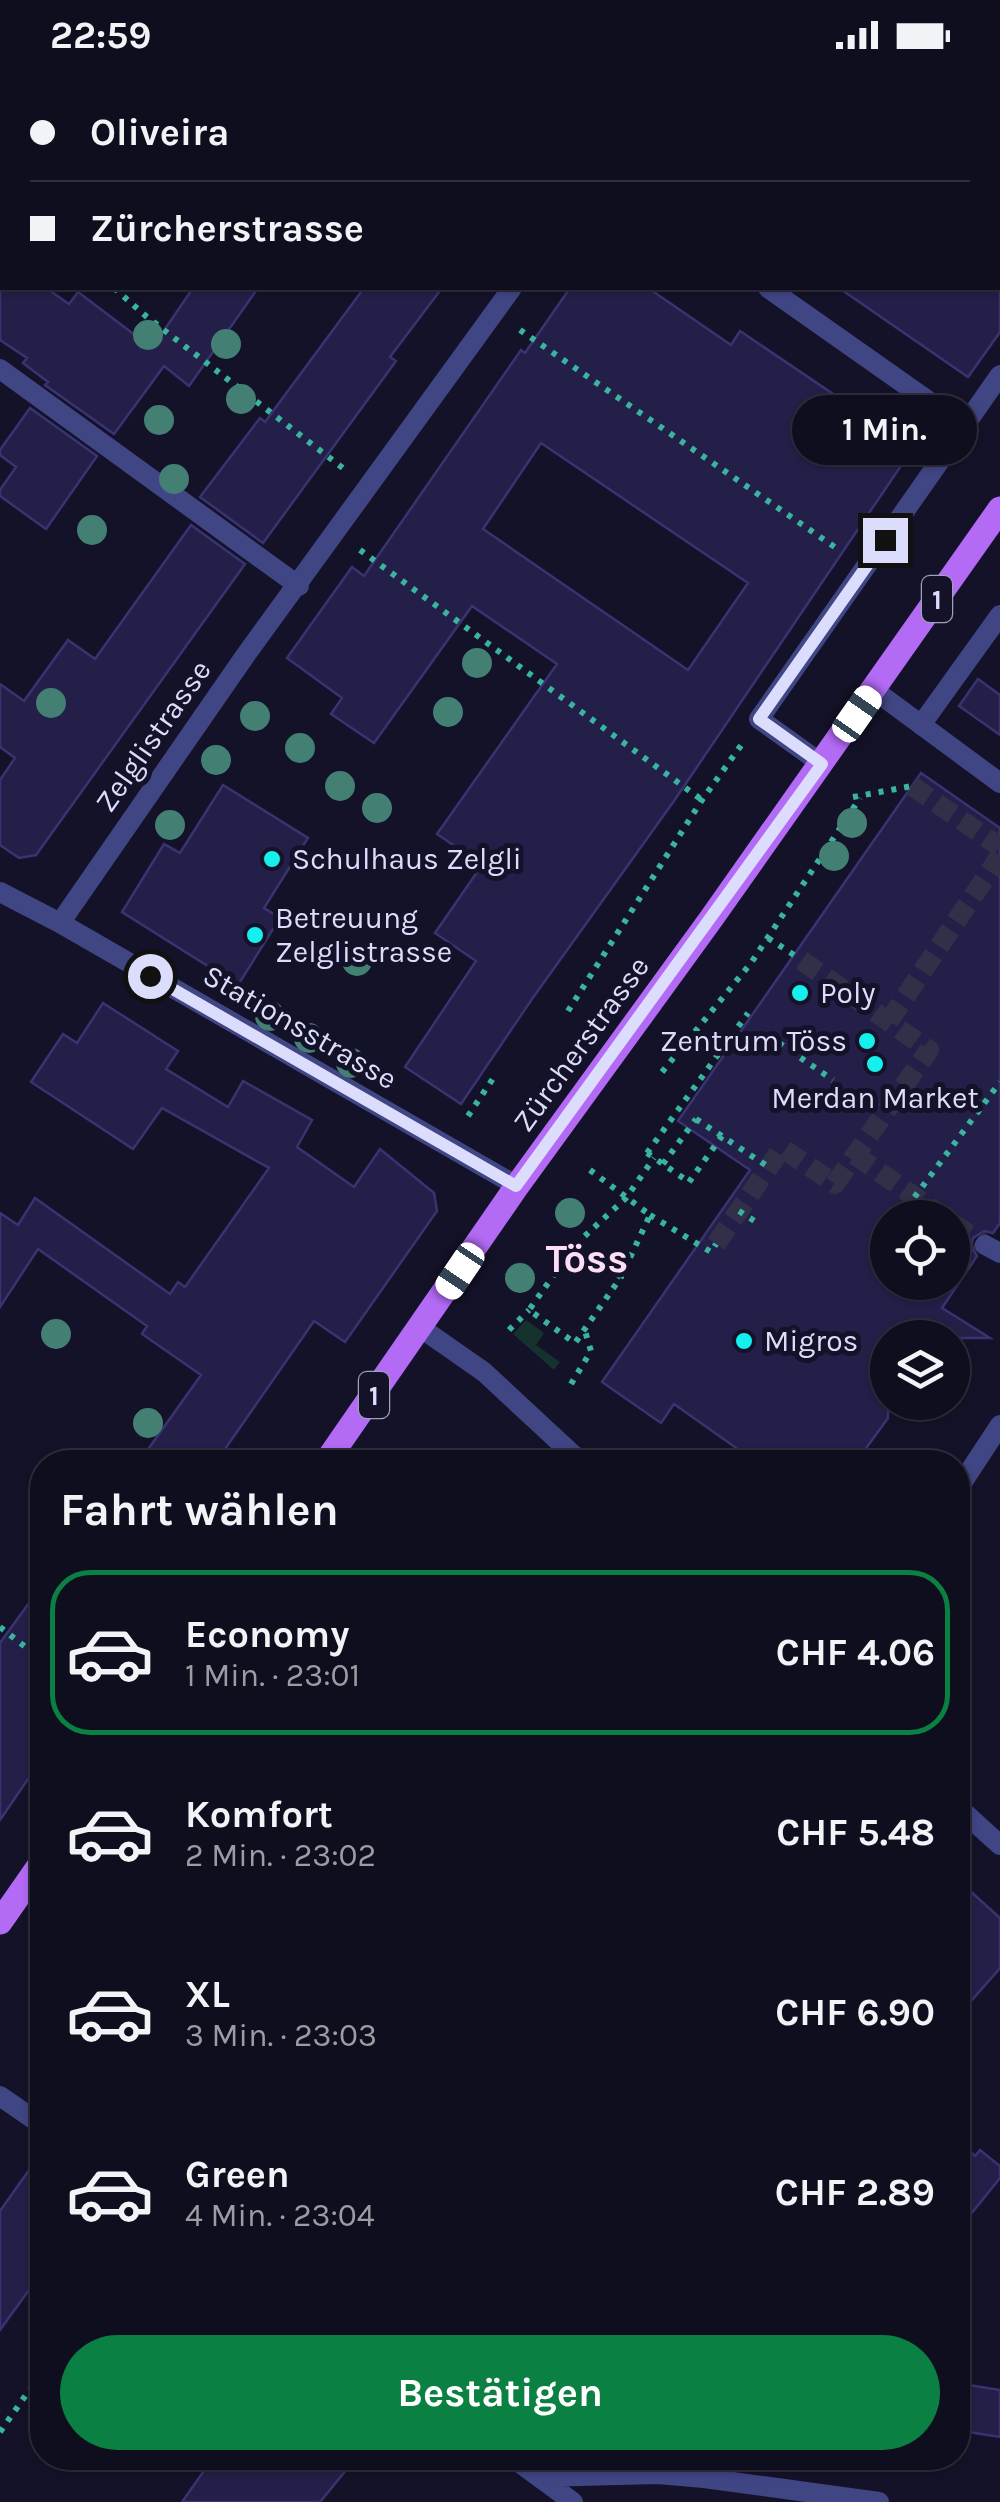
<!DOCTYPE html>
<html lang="de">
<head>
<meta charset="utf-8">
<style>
	body { margin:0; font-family:Karla,sans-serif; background:#181727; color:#f1f3f6; height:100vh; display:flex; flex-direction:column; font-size:38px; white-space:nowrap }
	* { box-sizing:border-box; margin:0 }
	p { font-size:32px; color:#9b9ca4 }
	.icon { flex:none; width:55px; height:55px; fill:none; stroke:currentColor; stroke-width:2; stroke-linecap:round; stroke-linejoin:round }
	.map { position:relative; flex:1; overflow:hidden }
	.side { position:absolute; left:30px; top:1380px; width:940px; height:1020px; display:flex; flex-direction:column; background:#0f0e1e; border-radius:40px; box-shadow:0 2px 8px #0004,0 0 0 2px #2f2e3c }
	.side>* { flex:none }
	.top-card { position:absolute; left:0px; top:0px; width:1000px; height:220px; box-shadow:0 2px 8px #0004,0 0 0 2px #2f2e3c; display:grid; align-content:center; height:220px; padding:0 30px; background:#0f0e1e }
	.controls { position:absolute; left:870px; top:1130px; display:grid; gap:20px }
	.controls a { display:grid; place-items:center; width:100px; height:100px; border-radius:50%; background:#0f0e1e; box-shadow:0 2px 8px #0004,0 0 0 2px #2f2e3c; font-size:50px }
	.end { position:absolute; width:45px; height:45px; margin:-22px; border:12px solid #dcdcfd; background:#111; box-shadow:0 0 0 5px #111 }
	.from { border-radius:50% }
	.bubble { position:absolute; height:70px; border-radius:35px; background:#0f0e1e; box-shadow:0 2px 8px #0004,0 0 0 2px #2f2e3c; font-size:32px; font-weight:700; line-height:70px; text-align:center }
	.car { position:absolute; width:30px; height:60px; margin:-30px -15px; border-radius:12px; box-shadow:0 0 8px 2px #0007; background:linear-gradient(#fff 24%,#345 0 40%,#fff 0 76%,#345 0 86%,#fff 0) }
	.top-card b { display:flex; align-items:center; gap:35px; height:95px; font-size:38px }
	.top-card b+b { border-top:2px solid #2f2e3c }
	.top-card i { width:25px; height:25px; background:#f1f3f6 }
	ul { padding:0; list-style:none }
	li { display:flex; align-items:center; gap:30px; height:165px; margin:0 20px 15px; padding:0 10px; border:5px solid transparent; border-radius:40px }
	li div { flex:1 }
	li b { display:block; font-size:38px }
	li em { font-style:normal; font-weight:700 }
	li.current { border-color:#0b8043 }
	li>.icon { width:90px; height:90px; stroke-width:1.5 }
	h2 { padding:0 30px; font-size:45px; line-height:120px }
	.cta { display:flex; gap:20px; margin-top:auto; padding:20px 30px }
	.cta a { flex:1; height:115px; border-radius:60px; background:#0b8043; color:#fff; font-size:40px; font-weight:700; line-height:115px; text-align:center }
	.status { display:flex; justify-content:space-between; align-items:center; height:70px; padding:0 50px; background:#0f0e1e; direction:ltr }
	.status svg { height:28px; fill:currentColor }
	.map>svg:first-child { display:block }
</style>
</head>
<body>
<div class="status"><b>22:59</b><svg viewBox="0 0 49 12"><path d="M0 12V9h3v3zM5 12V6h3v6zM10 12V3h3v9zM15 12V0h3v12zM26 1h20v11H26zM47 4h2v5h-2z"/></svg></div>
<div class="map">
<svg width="1000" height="2432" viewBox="0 0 1000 2432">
	<rect width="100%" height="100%" fill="#141228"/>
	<path fill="#15322e" d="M 526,1250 L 544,1263 L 536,1275 L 560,1292 L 554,1300 L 513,1264 Z"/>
	<path fill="#231f48" stroke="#393372" stroke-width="2.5" fill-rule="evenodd" d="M 0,218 L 46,218 L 69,234 L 78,222 L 152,278 L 193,218 L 258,218 L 189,316 L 164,296 L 114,364 L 45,315 L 48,312 L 23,293 L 27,288 L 0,270 Z
		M 364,218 L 442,218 L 390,287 L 396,291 L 263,473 L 200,427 L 260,348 L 265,352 Z
		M 570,218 L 648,218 L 731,275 L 740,261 L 913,378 L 674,731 L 532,929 L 461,1034 L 405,997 L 476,891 L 435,863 L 482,795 L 437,764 L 557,594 L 472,536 L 374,673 L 331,644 L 342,628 L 287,588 L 352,497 L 364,506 L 521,280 L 525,283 ZM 541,373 L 748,513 L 688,600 L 483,459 Z
		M 839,218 L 1000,218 L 1000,262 L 968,307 Z
		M 30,338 L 97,386 L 46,459 L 0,426 L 0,420 L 16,397 L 0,385 L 0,380 Z
		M 191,455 L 245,494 L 36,785 L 19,788 L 0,775 L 0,710 L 15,688 L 0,677 L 0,614 L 24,631 L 68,570 L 95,589 Z
		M 978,609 L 1000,625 L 1000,665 L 959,636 Z
		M 921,703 L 1000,758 L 1000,1153 L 993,1163 L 984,1161 L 973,1168 L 971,1176 L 977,1186 L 942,1238 L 990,1268 L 888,1268 L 888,1348 L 856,1392 L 756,1392 L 674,1334 L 661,1353 L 602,1312 L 750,1100 L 678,1051 ZM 888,1148 L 952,1148 L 952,1212 L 888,1212 Z
		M 223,715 L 308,768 L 264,838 L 280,848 L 238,915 L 122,842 L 164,774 L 180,783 Z
		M 103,933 L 178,981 L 166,999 L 228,1037 L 243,1011 L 312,1050 L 297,1077 L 354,1117 L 380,1079 L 434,1123 L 437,1141 L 345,1272 L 314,1251 L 216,1392 L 139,1392 L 201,1305 L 142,1264 L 147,1256 L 38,1179 L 0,1237 L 0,1143 L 18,1155 L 35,1128 L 170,1224 L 178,1212 L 185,1217 L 269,1098 L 162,1038 L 133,1079 L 31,1012 L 63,964 L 77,973 Z
		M 42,1515 L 42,1720 L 28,1709 L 0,1750 L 0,1573 Z
		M 958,1810 L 1000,1848 L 1000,1898 L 958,1946 Z
		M 958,2072 L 975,2086 L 980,2080 L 1000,2096 L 1000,2108 L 958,2160 Z
		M 42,2082 L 42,2202 L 0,2260 L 0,2141 Z
		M 969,2315 L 1000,2320 L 1000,2367 L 962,2361 Z
		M 213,2388 L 356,2388 L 320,2432 L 182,2432 Z"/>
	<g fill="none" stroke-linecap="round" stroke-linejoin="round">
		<path stroke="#323048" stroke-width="20" stroke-dasharray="20 10" stroke-linecap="butt" d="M 912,716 L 1000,777
			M 889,951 L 1000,786
			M 855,1085 L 945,1148
			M 952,1153 L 985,1175
			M 716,1174 L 782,1078 L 835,1114 L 929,980 L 794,885"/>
		<path stroke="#39b49f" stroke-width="6" stroke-dasharray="5 8" stroke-linecap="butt" d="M 114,218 L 147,247 L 344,399
			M 520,260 L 839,480
			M 360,480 L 702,730
			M 853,727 L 912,716
			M 160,763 L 185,757
			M 768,868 L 794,885
			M 568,941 L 702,730 L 742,674
			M 779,973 L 833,1010
			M 662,1002 L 751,893 L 860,728
			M 468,1046 L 494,1007
			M 696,1049 L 770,1098
			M 647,1083 L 748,943
			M 590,1100 L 650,1145 L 621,1207
			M 689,1112 L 722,1066
			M 739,1141 L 759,1154
			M 650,1145 L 711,1182 L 716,1174
			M 899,1148 L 1000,1012
			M 575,1175 L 621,1207 L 575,1273 L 529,1240 L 575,1175 L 626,1128 L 654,1088
			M 509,1260 L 529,1240
			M 571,1314 L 591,1281 L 585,1261
			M 0,1557 L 42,1590
			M 33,2215 L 42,2222
			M 0,2362 L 42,2302"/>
		<path stroke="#404584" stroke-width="20" d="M 0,299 L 299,516
			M 921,655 L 1000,545
			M 822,694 L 759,649 L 1000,305"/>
		<path stroke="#404584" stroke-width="20" d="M 985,1175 L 1000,1183"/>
		<path stroke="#404584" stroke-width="20" d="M 448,0 L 451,2
			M 672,2 L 673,0
			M 768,218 L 964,356
			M 874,620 L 1000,713
			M 0,822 L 60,853 L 517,1116
			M 60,853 L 245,586 L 512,218
			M 421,1258 L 484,1302 L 581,1392
			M 958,1419 L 1000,1355
			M 958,1737 L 1000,1775
			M 0,2026 L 42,2055
			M 513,2388 L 573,2432
			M 540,2407 L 658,2404 L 704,2408 L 879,2432"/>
		<path stroke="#b36af5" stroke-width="25" d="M 326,1392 L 517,1116 L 711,849 L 1000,439
			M 0,1852 L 42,1792"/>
		<path stroke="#39b49f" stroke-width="6" stroke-dasharray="5 8" stroke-linecap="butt" d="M 647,1083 L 689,1112
			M 663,1094 L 696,1049"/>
	</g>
	<g fill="#447f74">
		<circle cx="148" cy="265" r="15"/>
		<circle cx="226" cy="274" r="15"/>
		<circle cx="241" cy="329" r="15"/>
		<circle cx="159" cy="350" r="15"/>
		<circle cx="174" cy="409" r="15"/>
		<circle cx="92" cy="460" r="15"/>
		<circle cx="477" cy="593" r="15"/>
		<circle cx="51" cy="633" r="15"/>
		<circle cx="448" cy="642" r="15"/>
		<circle cx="255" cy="646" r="15"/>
		<circle cx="300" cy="678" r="15"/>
		<circle cx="216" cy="690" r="15"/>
		<circle cx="340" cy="716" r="15"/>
		<circle cx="377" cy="738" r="15"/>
		<circle cx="852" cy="753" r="15"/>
		<circle cx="170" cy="755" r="15"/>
		<circle cx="834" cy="786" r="15"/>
		<circle cx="357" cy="891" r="15"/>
		<circle cx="270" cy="946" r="15"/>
		<circle cx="309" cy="968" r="15"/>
		<circle cx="351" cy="993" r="15"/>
		<circle cx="570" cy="1143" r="15"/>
		<circle cx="520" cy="1208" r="15"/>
		<circle cx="56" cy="1264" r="15"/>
		<circle cx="148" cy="1353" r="15"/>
	</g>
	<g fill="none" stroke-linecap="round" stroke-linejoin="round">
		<path stroke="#dcdcfd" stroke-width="12" d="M 150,906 L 516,1116 L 822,694 L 759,649 L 885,470"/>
	</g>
	<g fill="#15f0ee" stroke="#141228" stroke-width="4">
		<circle cx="272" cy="789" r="10"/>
		<circle cx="255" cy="865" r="10"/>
		<circle cx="800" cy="923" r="10"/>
		<circle cx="867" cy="971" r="10"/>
		<circle cx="875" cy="994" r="10"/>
		<circle cx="744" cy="1271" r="10"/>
	</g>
	<g text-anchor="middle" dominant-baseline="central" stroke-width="10" stroke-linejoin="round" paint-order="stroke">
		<g fill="#141228" stroke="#a09fbd" stroke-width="2.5">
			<rect x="922" y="506" width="30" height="46" rx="8"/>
			<rect x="359" y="1302" width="30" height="46" rx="8"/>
		</g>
		<g font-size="28" font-weight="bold" fill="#dcdcfd">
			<text x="937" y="529">1</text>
			<text x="374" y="1325">1</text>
		</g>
		<g font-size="30" fill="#dcdcfd" stroke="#141228">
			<text transform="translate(153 666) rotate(-55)">Zelglistrasse</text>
			<text transform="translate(300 957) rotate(30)">Stationsstrasse</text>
			<text transform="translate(581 974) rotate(-54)">Zürcherstrasse</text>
		</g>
		<g font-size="30" fill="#dcdcfd" stroke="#141228" text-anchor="start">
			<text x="292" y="789">Schulhaus Zelgli</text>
			<text x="275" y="848">Betreuung<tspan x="275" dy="34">Zelglistrasse</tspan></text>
			<text x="820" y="923">Poly</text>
			<text x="847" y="971" text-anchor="end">Zentrum Töss</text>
			<text x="875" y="1028" text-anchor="middle">Merdan Market</text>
			<text x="764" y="1271">Migros</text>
		</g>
		<g font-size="40" font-weight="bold" fill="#fddef5" stroke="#141228">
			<text x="587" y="1188">Töss</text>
		</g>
	</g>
</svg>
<div class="controls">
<a><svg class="icon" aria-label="locate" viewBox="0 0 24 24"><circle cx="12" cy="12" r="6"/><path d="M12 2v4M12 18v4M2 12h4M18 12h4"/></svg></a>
<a><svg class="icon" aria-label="layers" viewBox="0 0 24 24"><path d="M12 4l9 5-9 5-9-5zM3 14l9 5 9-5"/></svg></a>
</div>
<i class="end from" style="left:150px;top:906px"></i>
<i class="end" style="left:885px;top:470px"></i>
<div class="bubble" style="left:792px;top:325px;width:185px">1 Min.</div>
<i class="car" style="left:857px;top:644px;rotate:35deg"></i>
<i class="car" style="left:460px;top:1201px;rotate:214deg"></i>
<div class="top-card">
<b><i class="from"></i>Oliveira</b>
<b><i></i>Zürcherstrasse</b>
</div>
<section class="side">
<h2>Fahrt wählen</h2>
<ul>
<li class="current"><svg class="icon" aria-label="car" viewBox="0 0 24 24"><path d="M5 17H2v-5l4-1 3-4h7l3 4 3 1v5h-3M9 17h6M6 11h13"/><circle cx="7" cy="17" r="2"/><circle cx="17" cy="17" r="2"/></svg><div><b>Economy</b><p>1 Min. · 23:01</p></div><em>CHF 4.06</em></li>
<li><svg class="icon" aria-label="car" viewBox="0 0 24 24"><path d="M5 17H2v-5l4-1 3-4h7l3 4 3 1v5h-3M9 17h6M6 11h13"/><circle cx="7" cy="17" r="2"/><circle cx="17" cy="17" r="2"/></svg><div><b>Komfort</b><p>2 Min. · 23:02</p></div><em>CHF 5.48</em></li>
<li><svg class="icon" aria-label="car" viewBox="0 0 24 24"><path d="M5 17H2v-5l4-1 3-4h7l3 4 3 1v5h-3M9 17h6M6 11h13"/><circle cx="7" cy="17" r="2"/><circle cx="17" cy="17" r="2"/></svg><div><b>XL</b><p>3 Min. · 23:03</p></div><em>CHF 6.90</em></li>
<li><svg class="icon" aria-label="car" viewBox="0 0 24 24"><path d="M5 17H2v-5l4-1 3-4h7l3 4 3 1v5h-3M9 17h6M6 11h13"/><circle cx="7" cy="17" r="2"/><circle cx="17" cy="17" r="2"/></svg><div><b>Green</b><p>4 Min. · 23:04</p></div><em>CHF 2.89</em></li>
</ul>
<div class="cta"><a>Bestätigen</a></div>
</section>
</div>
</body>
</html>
